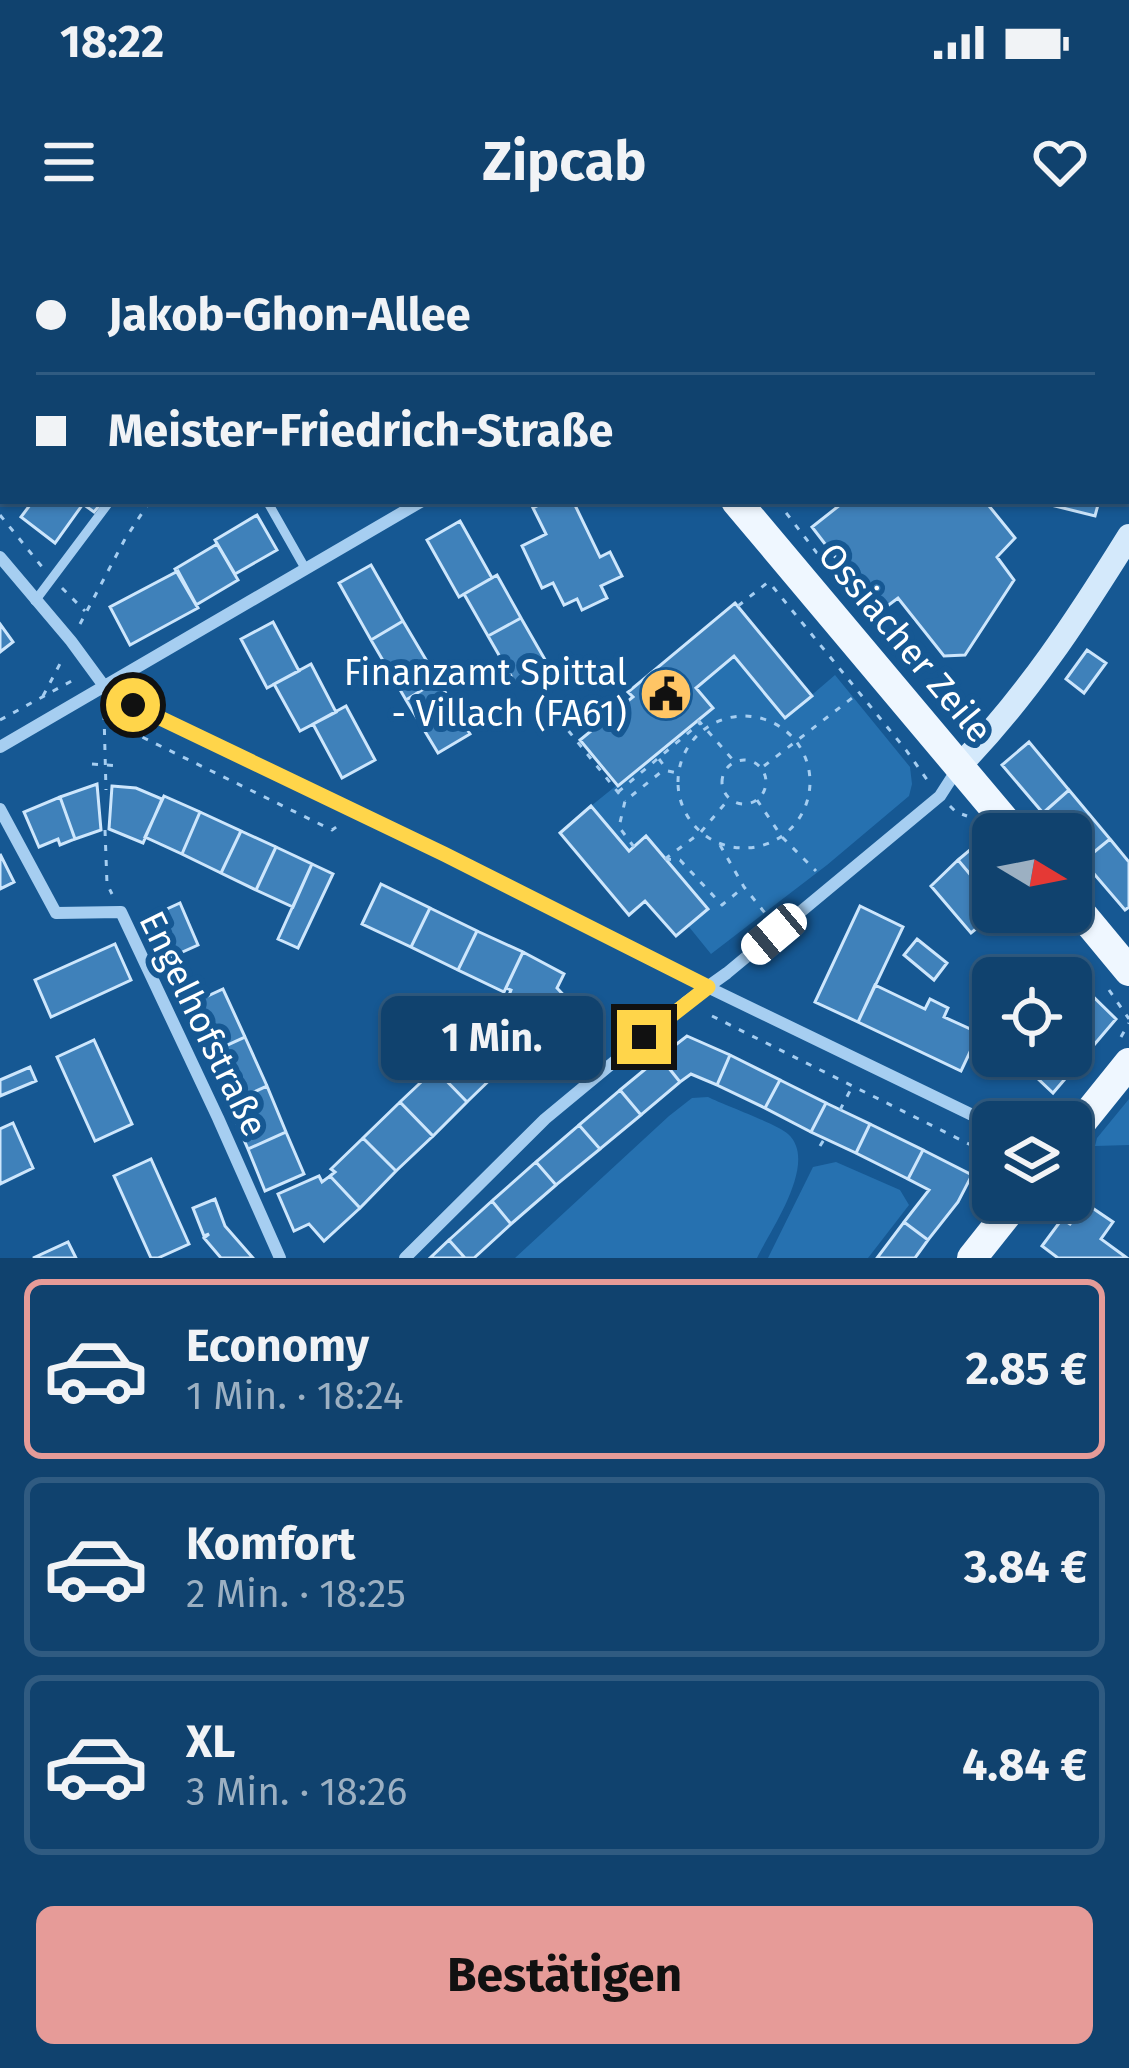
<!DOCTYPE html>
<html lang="de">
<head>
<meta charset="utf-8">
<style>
	body { margin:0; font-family:"Fira Sans",sans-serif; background:#1e4d76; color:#f1f3f6; height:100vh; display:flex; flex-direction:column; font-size:45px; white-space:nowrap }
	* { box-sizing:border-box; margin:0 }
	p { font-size:39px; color:#9cb0c2 }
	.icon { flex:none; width:66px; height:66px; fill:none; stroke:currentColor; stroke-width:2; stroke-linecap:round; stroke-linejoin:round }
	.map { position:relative; height:1018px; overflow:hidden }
	.sheet { display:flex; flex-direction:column; background:#10426e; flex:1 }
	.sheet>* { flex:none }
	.guide { position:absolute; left:0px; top:0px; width:1131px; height:264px; box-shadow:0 3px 9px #0004,0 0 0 3px #305b81; display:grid; align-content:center; height:264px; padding:0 36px; background:#10426e }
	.needle { width:78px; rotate:100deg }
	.tools { position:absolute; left:972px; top:573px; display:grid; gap:24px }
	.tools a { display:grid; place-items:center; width:120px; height:120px; border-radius:18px; background:#10426e; box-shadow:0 3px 9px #0004,0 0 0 3px #305b81; font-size:60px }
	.end { position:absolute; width:54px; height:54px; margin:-27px; border:15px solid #ffd54a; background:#111; box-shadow:0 0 0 6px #111 }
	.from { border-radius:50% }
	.bubble { position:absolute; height:84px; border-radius:18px; background:#10426e; box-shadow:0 3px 9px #0004,0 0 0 3px #305b81; font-size:39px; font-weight:700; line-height:84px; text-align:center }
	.car { position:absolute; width:36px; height:72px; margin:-36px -18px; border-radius:15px; box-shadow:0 0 9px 3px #0007; background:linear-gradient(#fff 24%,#345 0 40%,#fff 0 76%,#345 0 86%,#fff 0) }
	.guide b { display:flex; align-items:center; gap:42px; height:114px; font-size:45px }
	.guide b+b { border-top:3px solid #305b81 }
	.guide i { width:30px; height:30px; background:#f1f3f6 }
	ul { padding:21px 0 0; list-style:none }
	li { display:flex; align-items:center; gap:36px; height:180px; margin:0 24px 18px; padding:0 12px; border:6px solid #305b81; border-radius:18px }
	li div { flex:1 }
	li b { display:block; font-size:45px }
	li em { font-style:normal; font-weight:700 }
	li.on { border-color:#e69b98 }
	li>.icon { width:108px; height:108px; stroke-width:1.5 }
	.primary-button { display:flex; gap:24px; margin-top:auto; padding:24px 36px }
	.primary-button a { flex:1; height:138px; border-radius:18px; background:#e69b98; color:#111; font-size:48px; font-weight:700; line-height:138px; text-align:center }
	.status { display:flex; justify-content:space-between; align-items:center; height:84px; padding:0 60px; background:#10426e; direction:ltr }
	.status svg { height:33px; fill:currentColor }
	header { display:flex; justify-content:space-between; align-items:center; height:156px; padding:0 36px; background:#10426e; font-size:54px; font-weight:700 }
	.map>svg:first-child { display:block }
</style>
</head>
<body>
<div class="status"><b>18:22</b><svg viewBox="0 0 49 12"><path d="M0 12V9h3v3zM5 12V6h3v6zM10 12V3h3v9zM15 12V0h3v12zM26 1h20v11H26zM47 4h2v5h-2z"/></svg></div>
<header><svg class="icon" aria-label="menu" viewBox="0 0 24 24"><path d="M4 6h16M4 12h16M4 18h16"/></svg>Zipcab<svg class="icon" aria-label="heart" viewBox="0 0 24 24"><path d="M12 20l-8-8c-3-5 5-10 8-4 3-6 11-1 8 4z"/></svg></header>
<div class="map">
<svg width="1129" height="1018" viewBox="0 0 1129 1018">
	<rect width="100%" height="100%" fill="#165893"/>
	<path fill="#2671b0" d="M 734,416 L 785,478 L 835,435 L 910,527 L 912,544 L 909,556 L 827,625 L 711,714 L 591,566 L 712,468 L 696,448 Z
		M 708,857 C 724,865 777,884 788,894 C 819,922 771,989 757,1018 L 515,1018 L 669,876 L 692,858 Z
		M 1129,859 L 1129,905 L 1095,906 L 1097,898 Z
		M 836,922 L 900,950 L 909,965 L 868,1018 L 768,1018 L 813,927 Z"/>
	<path fill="#3f81ba" stroke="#cde6fc" stroke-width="3" d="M 3,76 L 3,166 L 2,167 L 0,165 L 0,80 Z
		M 33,261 L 103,261 L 94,272 L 83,264 L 55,303 L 21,277 Z
		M 547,261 L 573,261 L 600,317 L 610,312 L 622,336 L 601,346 L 607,358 L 582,370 L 577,359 L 564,365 L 553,343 L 542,348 L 522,306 L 546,294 L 533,268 Z
		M 845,261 L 985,261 L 1015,298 L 997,317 L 1014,340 L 965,415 L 944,416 L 898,358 L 878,373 L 812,287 Z
		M 1035,261 L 1099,261 L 1095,276 Z
		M 257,275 L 277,310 L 235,334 L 215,300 Z
		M 460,281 L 492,338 L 459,357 L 427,300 Z
		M 217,304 L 238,340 L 196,365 L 175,329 Z
		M 371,325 L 403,381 L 371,400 L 339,343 Z
		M 178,331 L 198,368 L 130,405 L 110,367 Z
		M 497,335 L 521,378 L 488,396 L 464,354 Z
		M 735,363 L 812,456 L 785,478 L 734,416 L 696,448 L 713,468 L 618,546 L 580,500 L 633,457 L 628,452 Z
		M 521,378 L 548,425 L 515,443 L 488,396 Z
		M 403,381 L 438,440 L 406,460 L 371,400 Z
		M 273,382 L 299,431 L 267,448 L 241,399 Z
		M 0,384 L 13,402 L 0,412 Z
		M 1087,410 L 1106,423 L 1084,453 L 1066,439 Z
		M 311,424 L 336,472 L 300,491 L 274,444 Z
		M 438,440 L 470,494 L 438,513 L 406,460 Z
		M 346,466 L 375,520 L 342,538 L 313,484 Z
		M 1029,502 L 1069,550 L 1043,573 L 1002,525 Z
		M 97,544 L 101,590 L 75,599 L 60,557 Z
		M 112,546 L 136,548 L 162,559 L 143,603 L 109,589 Z
		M 1069,550 L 1110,599 L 1083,621 L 1071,607 L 1071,594 L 1060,594 L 1043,573 Z
		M 164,556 L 200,572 L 182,614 L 145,597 Z
		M 60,557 L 75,599 L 60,605 L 58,599 L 39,607 L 24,572 Z
		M 591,566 L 629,611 L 646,596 L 708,669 L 676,696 L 645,661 L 629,675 L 560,593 Z
		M 200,572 L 241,591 L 221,633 L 182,614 Z
		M 241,591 L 276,607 L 256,650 L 221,633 Z
		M 983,599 L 993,610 L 993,643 L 984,651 L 958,620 Z
		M 1110,599 L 1129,622 L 1129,667 L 1125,670 L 1083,621 Z
		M 276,607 L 312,624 L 293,667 L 256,650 Z
		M 0,614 L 14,642 L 0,649 Z
		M 958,620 L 993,661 L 993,672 L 1002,672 L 1009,680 L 1002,686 L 999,682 L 994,686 L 987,680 L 971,693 L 931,646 Z
		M 312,624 L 333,634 L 298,708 L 278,699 Z
		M 381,644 L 430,668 L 411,707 L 362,684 Z
		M 180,663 L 198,705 L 160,722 L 141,681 Z
		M 860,666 L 903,687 L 858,782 L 815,762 Z
		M 430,668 L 477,691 L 458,730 L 411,707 Z
		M 1002,672 L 1027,672 L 1013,684 Z
		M 477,691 L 523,712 L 504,752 L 458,730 Z
		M 917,699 L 947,723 L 934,740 L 904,715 Z
		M 115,704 L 131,740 L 51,777 L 35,740 Z
		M 523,712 L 564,734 L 557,748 L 570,762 L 539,792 L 507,760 L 511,750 L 506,748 Z
		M 1065,729 L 1116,779 L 1053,853 L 1016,818 L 1018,816 L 1071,816 L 1071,738 L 1055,738 Z
		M 875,745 L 925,769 L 930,759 L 948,768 L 944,777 L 979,793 L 961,831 L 858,782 Z
		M 223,749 L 245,797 L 206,815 L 184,767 Z
		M 507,760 L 539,792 L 503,827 L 472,794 Z
		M 472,794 L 503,827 L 467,862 L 435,829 Z
		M 687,796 L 730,815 L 717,845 L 691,834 L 680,842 L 660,817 Z
		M 245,797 L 267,846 L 228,864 L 206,815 Z
		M 94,800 L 132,884 L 95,901 L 57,817 Z
		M 730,815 L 780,840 L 765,868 L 717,845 Z
		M 660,817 L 680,842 L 641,875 L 620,850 Z
		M 30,827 L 36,841 L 0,856 L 0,840 Z
		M 435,829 L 467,862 L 433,896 L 400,862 Z
		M 780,840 L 826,863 L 811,892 L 765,868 Z
		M 267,846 L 286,892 L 248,909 L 228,864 Z
		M 620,850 L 641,875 L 600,909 L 579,885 Z
		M 400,862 L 433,896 L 396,931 L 363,898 Z
		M 826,863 L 870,884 L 856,913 L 811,892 Z
		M 13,883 L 33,928 L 0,944 L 0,889 Z
		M 870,884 L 923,910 L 908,939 L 856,913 Z
		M 579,885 L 600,909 L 556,945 L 536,922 Z
		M 286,892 L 304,934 L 265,951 L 248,909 Z
		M 363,898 L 396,931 L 360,968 L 330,936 L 335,932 L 331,929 Z
		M 923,910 L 972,935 L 958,962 L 928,1000 L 904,982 L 929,950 L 908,939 Z
		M 151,919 L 189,1004 L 158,1018 L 151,1018 L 114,936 Z
		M 536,922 L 556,945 L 511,984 L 492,961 Z
		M 319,936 L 322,942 L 330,936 L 360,968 L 324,1001 L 309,984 L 294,991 L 278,954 Z
		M 215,959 L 225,986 L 253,1018 L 221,1018 L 204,998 L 209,994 L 204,996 L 193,968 Z
		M 492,961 L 511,984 L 474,1018 L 465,1018 L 449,1000 Z
		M 1085,963 L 1113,982 L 1101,999 L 1127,1018 L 1058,1018 L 1042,1006 L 1062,979 L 1070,984 Z
		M 904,982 L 928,1000 L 915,1018 L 877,1018 Z
		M 449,1000 L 465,1018 L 430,1018 Z
		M 68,1002 L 76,1018 L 33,1018 Z"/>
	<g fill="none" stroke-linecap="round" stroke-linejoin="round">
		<path stroke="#a6cef1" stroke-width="3" stroke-dasharray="6 9" stroke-linecap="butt" d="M 602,0 L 604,3
			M 703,261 L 710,270
			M 777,261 L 830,330
			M 0,275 L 43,328
			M 773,347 L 906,510 L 928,541
			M 62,348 L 85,371
			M 738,366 L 767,343
			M 80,384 L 125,299 L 150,261
			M 43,456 L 62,420
			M 104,474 L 144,498 L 332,590 L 342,583
			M 104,474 L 106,550
			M678 542a66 66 0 1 1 132 0a66 66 0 1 1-132 0Z
			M 952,477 L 968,476 L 977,472
			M 559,479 L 625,561
			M 0,480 L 77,438
			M 698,480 L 733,520
			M 659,519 L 668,531 L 678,533
			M722 542a22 22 0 1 1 44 0a22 22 0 1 1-44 0Z
			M 92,524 L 119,526
			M 764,526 L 856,455
			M 618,552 L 700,483
			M 757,560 L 782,597 L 816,631
			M 950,566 L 956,572 L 967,576
			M 105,590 L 107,644 L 112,654
			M 720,605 L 744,647 L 765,673
			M 634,607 L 619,587 L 625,561 L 666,528
			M 665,619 L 680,620 L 722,665 L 744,647
			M 665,619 L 700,593 L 728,560
			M 1071,621 L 1089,641
			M 1109,750 L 1129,779
			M 712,776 L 993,916
			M 1121,797 L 1129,783
			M 840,870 L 852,847
			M 820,906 L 825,898"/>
		<path stroke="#a6cef1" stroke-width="9" d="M 267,261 L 305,328
			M 35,361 L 110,261"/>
		<path stroke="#a6cef1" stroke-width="12" d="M 624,0 L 626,3
			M 704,0 L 711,3
			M 339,3 L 342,0
			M 1128,114 L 1129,115
			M 0,317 L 71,401 L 104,446 L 133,465 L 444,614 L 666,727 L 993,885
			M 0,507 L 422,261
			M 0,569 L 56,673 L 121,672 L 218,878 L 280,1018
			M 405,1018 L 545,879 L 685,763 L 727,733 L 940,556 L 958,528"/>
		<path stroke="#d4e9fb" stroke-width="24" d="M 958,527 C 1026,458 1078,378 1129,296"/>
		<path stroke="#eff7ff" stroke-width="30" d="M 574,0 L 575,3
			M 736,261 L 1016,594
			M 1071,661 L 1129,731
			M 1071,895 L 1129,823
			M 972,1018 L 1018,960"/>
	</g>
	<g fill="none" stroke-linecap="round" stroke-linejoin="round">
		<path stroke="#ffd54a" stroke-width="15" d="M 133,465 L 444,614 L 708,747 L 644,797"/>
	</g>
	<defs>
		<g id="civic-disc" transform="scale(2.7)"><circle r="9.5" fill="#ffc565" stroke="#165893"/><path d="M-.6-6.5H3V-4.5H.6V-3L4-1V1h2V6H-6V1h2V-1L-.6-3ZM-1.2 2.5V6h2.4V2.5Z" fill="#111"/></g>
	</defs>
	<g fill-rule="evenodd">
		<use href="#civic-disc" x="666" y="454"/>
	</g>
	<g text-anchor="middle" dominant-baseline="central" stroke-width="12" stroke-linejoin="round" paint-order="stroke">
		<g font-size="36" fill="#fff" stroke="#165893">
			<text transform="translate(905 403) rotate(50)">Ossiacher Zeile</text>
			<text transform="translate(203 784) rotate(64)">Engelhofstraße</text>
		</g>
		<g font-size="36" fill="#fff" stroke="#165893" text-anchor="end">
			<text x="627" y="433">Finanzamt Spittal<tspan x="627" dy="41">- Villach (FA61)</tspan></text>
		</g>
	</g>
</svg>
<div class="tools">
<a><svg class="needle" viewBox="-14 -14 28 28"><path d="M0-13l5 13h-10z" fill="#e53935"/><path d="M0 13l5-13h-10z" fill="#9cb0c2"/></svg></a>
<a><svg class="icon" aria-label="locate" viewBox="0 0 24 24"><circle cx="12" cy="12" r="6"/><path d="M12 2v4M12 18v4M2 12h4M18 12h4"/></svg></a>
<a><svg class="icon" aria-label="layers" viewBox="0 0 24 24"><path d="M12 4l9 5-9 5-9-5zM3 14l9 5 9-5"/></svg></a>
</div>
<i class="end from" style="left:133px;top:465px"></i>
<i class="end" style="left:644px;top:797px"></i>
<div class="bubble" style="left:381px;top:756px;width:222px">1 Min.</div>
<i class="car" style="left:774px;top:694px;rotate:230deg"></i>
<div class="guide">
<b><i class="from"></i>Jakob-Ghon-Allee</b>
<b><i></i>Meister-Friedrich-Straße</b>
</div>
</div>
<section class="sheet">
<ul>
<li class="on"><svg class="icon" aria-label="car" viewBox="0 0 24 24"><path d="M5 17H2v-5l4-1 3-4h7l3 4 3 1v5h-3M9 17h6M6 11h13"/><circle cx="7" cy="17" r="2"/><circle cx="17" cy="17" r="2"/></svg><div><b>Economy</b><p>1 Min. · 18:24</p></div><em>2.85 €</em></li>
<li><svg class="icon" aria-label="car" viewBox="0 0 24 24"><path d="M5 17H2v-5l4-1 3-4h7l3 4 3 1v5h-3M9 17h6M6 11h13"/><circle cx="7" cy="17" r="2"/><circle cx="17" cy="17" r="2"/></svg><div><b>Komfort</b><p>2 Min. · 18:25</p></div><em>3.84 €</em></li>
<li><svg class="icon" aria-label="car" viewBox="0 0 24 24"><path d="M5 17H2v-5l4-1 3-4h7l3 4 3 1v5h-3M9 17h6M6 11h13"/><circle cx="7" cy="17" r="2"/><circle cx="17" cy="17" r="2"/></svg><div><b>XL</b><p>3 Min. · 18:26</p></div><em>4.84 €</em></li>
</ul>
<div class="primary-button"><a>Bestätigen</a></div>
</section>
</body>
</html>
